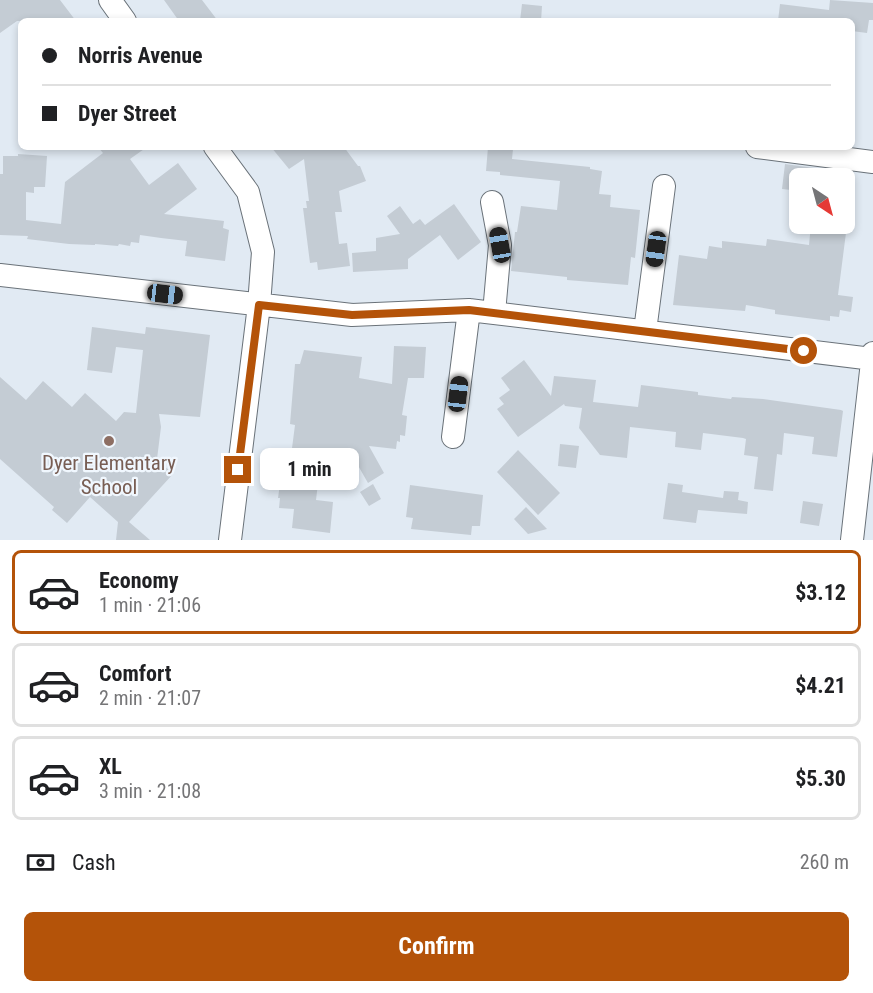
<!DOCTYPE html>
<html lang="en">
<head>
<meta charset="utf-8">
<style>
	body { margin:0; font-family:"Roboto Condensed",sans-serif; background:#f2f2f2; color:#202124; height:100vh; display:flex; flex-direction:column; font-size:22px; white-space:nowrap }
	* { box-sizing:border-box; margin:0 }
	p { font-size:20px; color:#757577 }
	.icon { flex:none; width:33px; height:33px; fill:none; stroke:currentColor; stroke-width:2; stroke-linecap:round; stroke-linejoin:round }
	.map { position:relative; height:540px; overflow:hidden }
	.side { display:flex; flex-direction:column; background:#fff; flex:1 }
	.side>* { flex:none }
	.top-card { position:absolute; left:18px; top:18px; width:837px; height:132px; border-radius:9px; box-shadow:0 3px 9px #0003; display:grid; align-content:center; height:132px; padding:0 24px; background:#fff }
	.needle { width:39px; rotate:144deg }
	.fabs { position:absolute; left:789px; top:168px; display:grid; gap:12px }
	.fabs a { display:grid; place-items:center; width:66px; height:66px; border-radius:9px; background:#fff; box-shadow:0 3px 9px #0003; font-size:30px }
	.end { position:absolute; width:27px; height:27px; margin:-14px; border:8px solid #b45309; background:#fff; box-shadow:0 0 0 3px #fff }
	.from { border-radius:50% }
	.bubble { position:absolute; height:42px; border-radius:9px; background:#fff; box-shadow:0 3px 9px #0003; font-size:20px; font-weight:700; line-height:42px; text-align:center }
	.car { position:absolute; width:18px; height:36px; margin:-18px -9px; border-radius:8px; box-shadow:0 0 4px 2px #0007; background:linear-gradient(#222 24%,#8ab4d8 0 40%,#222 0 76%,#8ab4d8 0 86%,#222 0) }
	.top-card b { display:flex; align-items:center; gap:21px; height:57px; font-size:22px }
	.top-card b+b { border-top:2px solid #e0e0e0 }
	.top-card i { width:15px; height:15px; background:#202124 }
	ul { padding:10px 0 0; list-style:none }
	li { display:flex; align-items:center; gap:18px; height:84px; margin:0 12px 9px; padding:0 12px; border:3px solid #e0e0e0; border-radius:9px }
	li div { flex:1 }
	li b { display:block; font-size:22px }
	li em { font-style:normal; font-weight:700 }
	li.on { border-color:#b45309 }
	li>.icon { width:54px; height:54px; stroke-width:1.5 }
	.pay { display:flex; align-items:center; gap:15px; height:66px; padding:0 24px; font-size:22px }
	.pay p { margin-inline-start:auto }
	.button { display:flex; gap:12px; margin-top:auto; padding:12px 24px }
	.button a { flex:1; height:69px; border-radius:9px; background:#b45309; color:#fff; font-size:24px; font-weight:700; line-height:69px; text-align:center }
	.map>svg:first-child { display:block }
</style>
</head>
<body>
<div class="map">
<svg width="873" height="540" viewBox="0 0 873 540">
	<rect width="100%" height="100%" fill="#e1eaf3"/>
	<path fill="#c4ccd4" d="M 0,0 L 60,0 L 76,21 L 17,21 L 0,33 Z
		M 164,0 L 202,0 L 218,21 L 179,21 Z
		M 830,0 L 873,3 L 873,20 L 869,20 L 867,33 L 852,31 L 852,21 L 778,21 L 780,4 L 829,10 Z
		M 522,4 L 542,6 L 541,21 L 520,21 Z
		M 98,147 L 147,147 L 130,159 L 149,185 L 178,163 L 197,189 L 164,214 L 224,221 L 223,228 L 229,230 L 225,261 L 185,256 L 187,241 L 161,238 L 140,235 L 139,243 L 131,242 L 130,246 L 119,244 L 118,246 L 95,244 L 95,245 L 69,244 L 27,239 L 28,236 L 0,235 L 0,174 L 3,174 L 3,156 L 18,156 L 18,154 L 47,156 L 45,187 L 34,187 L 34,193 L 26,192 L 26,220 L 61,224 L 65,182 L 103,153 Z
		M 271,147 L 344,147 L 358,166 L 360,166 L 366,181 L 339,191 L 342,212 L 335,212 L 339,244 L 347,243 L 350,266 L 318,270 L 317,262 L 310,263 L 303,208 L 307,208 L 306,201 L 309,201 L 304,159 L 289,169 Z
		M 488,147 L 513,149 L 512,159 L 590,167 L 590,169 L 602,171 L 599,194 L 611,195 L 610,207 L 640,210 L 635,258 L 631,257 L 628,285 L 567,280 L 567,277 L 511,271 L 515,232 L 517,232 L 521,206 L 557,210 L 560,181 L 500,175 L 500,172 L 486,171 Z
		M 785,164 L 850,173 L 849,178 L 800,178 L 800,191 L 782,189 Z
		M 454,204 L 481,242 L 458,260 L 440,235 L 408,259 L 408,269 L 353,272 L 352,253 L 376,251 L 376,238 L 400,234 L 387,216 L 400,206 L 413,224 L 420,219 L 425,225 Z
		M 811,224 L 847,225 L 838,295 L 853,297 L 851,312 L 840,310 L 839,317 L 830,316 L 830,321 L 775,314 L 775,310 L 746,305 L 745,311 L 673,305 L 679,255 L 707,259 L 709,246 L 722,248 L 722,241 L 766,246 L 767,239 L 809,245 Z
		M 92,327 L 145,334 L 146,327 L 210,335 L 200,417 L 159,414 L 161,427 L 157,459 L 173,474 L 129,522 L 150,540 L 116,540 L 118,522 L 90,497 L 67,523 L 52,510 L 54,507 L 0,459 L 0,377 L 26,400 L 43,381 L 72,407 L 85,393 L 116,421 L 124,412 L 136,413 L 143,350 L 116,347 L 112,373 L 87,370 Z
		M 394,346 L 426,347 L 424,378 L 408,378 L 402,415 L 407,416 L 405,436 L 400,435 L 400,442 L 397,441 L 396,449 L 369,446 L 384,473 L 368,483 L 356,462 L 341,461 L 338,455 L 337,460 L 321,458 L 316,500 L 333,502 L 330,533 L 292,528 L 294,509 L 279,508 L 280,498 L 278,498 L 284,455 L 291,456 L 295,425 L 290,424 L 295,364 L 300,364 L 304,350 L 362,357 L 359,378 L 392,384 Z
		M 524,360 L 551,396 L 554,376 L 596,380 L 593,402 L 638,407 L 641,385 L 698,392 L 698,395 L 731,399 L 732,397 L 763,399 L 841,410 L 843,411 L 837,457 L 812,454 L 814,437 L 784,433 L 782,455 L 777,454 L 773,491 L 754,489 L 758,457 L 744,455 L 746,439 L 743,438 L 703,433 L 701,450 L 675,447 L 676,432 L 630,427 L 627,458 L 600,455 L 579,428 L 582,408 L 565,406 L 564,404 L 518,437 L 497,409 L 504,404 L 499,398 L 510,390 L 501,378 Z
		M 560,444 L 579,446 L 576,468 L 558,466 Z
		M 518,450 L 560,493 L 538,515 L 497,472 Z
		M 668,483 L 683,485 L 682,492 L 723,498 L 724,491 L 739,492 L 738,500 L 748,502 L 747,514 L 698,510 L 696,523 L 663,519 Z
		M 373,484 L 381,499 L 369,506 L 360,492 Z
		M 410,485 L 483,495 L 480,526 L 472,526 L 471,535 L 411,529 L 413,518 L 406,517 Z
		M 803,501 L 823,504 L 819,526 L 800,523 Z
		M 526,507 L 547,529 L 528,534 L 514,519 Z"/>
	<g fill="none" stroke-linecap="round" stroke-linejoin="round">
		<g stroke="#6a7279" stroke-width="24">
			<path id="minor" d="M 110,0 L 125,21
				M 215,147 L 248,192 L 263,252 L 259,305 L 230,540
				M 757,147 L 873,162
				M 492,202 L 500,245 L 494,313
				M 0,275 L 352,315 L 469,310 L 873,359
				M 645,331 L 664,186
				M 453,437 L 469,310
				M 852,540 L 873,353"/>
		</g>
		<use href="#minor" stroke="#fff" stroke-width="22"/>
	</g>
	<g fill="none" stroke-linecap="round" stroke-linejoin="round">
		<path stroke="#b45309" stroke-width="8" d="M 238,470 L 259,305 L 352,315 L 469,310 L 804,351"/>
	</g>
	<circle fill="#8d6e63" stroke="#f0f7fe" stroke-width="2" cx="109" cy="441" r="6"/>
	<g text-anchor="middle" dominant-baseline="central" stroke-width="4.5" stroke-linejoin="round" paint-order="stroke">
		<g font-size="21" fill="#785e54" stroke="#f0f7fe">
			<text x="109" y="463">Dyer Elementary<tspan x="109" dy="24">School</tspan></text>
		</g>
	</g>
</svg>
<div class="fabs">
<a><svg class="needle" viewBox="-14 -14 28 28"><path d="M0-13l5 13h-10z" fill="#e53935"/><path d="M0 13l5-13h-10z" fill="#757577"/></svg></a>
</div>
<i class="end from" style="left:804px;top:351px"></i>
<i class="end" style="left:238px;top:470px"></i>
<div class="bubble" style="left:260px;top:448px;width:99px">1 min</div>
<i class="car" style="left:500px;top:245px;rotate:350deg"></i>
<i class="car" style="left:656px;top:249px;rotate:188deg"></i>
<i class="car" style="left:165px;top:294px;rotate:97deg"></i>
<i class="car" style="left:458px;top:394px;rotate:7deg"></i>
<div class="top-card">
<b><i class="from"></i>Norris Avenue</b>
<b><i></i>Dyer Street</b>
</div>
</div>
<section class="side">
<ul>
<li class="on"><svg class="icon" aria-label="car" viewBox="0 0 24 24"><path d="M5 17H2v-5l4-1 3-4h7l3 4 3 1v5h-3M9 17h6M6 11h13"/><circle cx="7" cy="17" r="2"/><circle cx="17" cy="17" r="2"/></svg><div><b>Economy</b><p>1 min · 21:06</p></div><em>$3.12</em></li>
<li><svg class="icon" aria-label="car" viewBox="0 0 24 24"><path d="M5 17H2v-5l4-1 3-4h7l3 4 3 1v5h-3M9 17h6M6 11h13"/><circle cx="7" cy="17" r="2"/><circle cx="17" cy="17" r="2"/></svg><div><b>Comfort</b><p>2 min · 21:07</p></div><em>$4.21</em></li>
<li><svg class="icon" aria-label="car" viewBox="0 0 24 24"><path d="M5 17H2v-5l4-1 3-4h7l3 4 3 1v5h-3M9 17h6M6 11h13"/><circle cx="7" cy="17" r="2"/><circle cx="17" cy="17" r="2"/></svg><div><b>XL</b><p>3 min · 21:08</p></div><em>$5.30</em></li>
</ul>
<div class="pay"><svg class="icon" aria-label="cash" viewBox="0 0 24 24"><path d="M3 7h18v10H3z"/><circle cx="12" cy="12" r="2"/></svg>Cash<p>260 m</p></div>
<div class="button"><a>Confirm</a></div>
</section>
</body>
</html>
